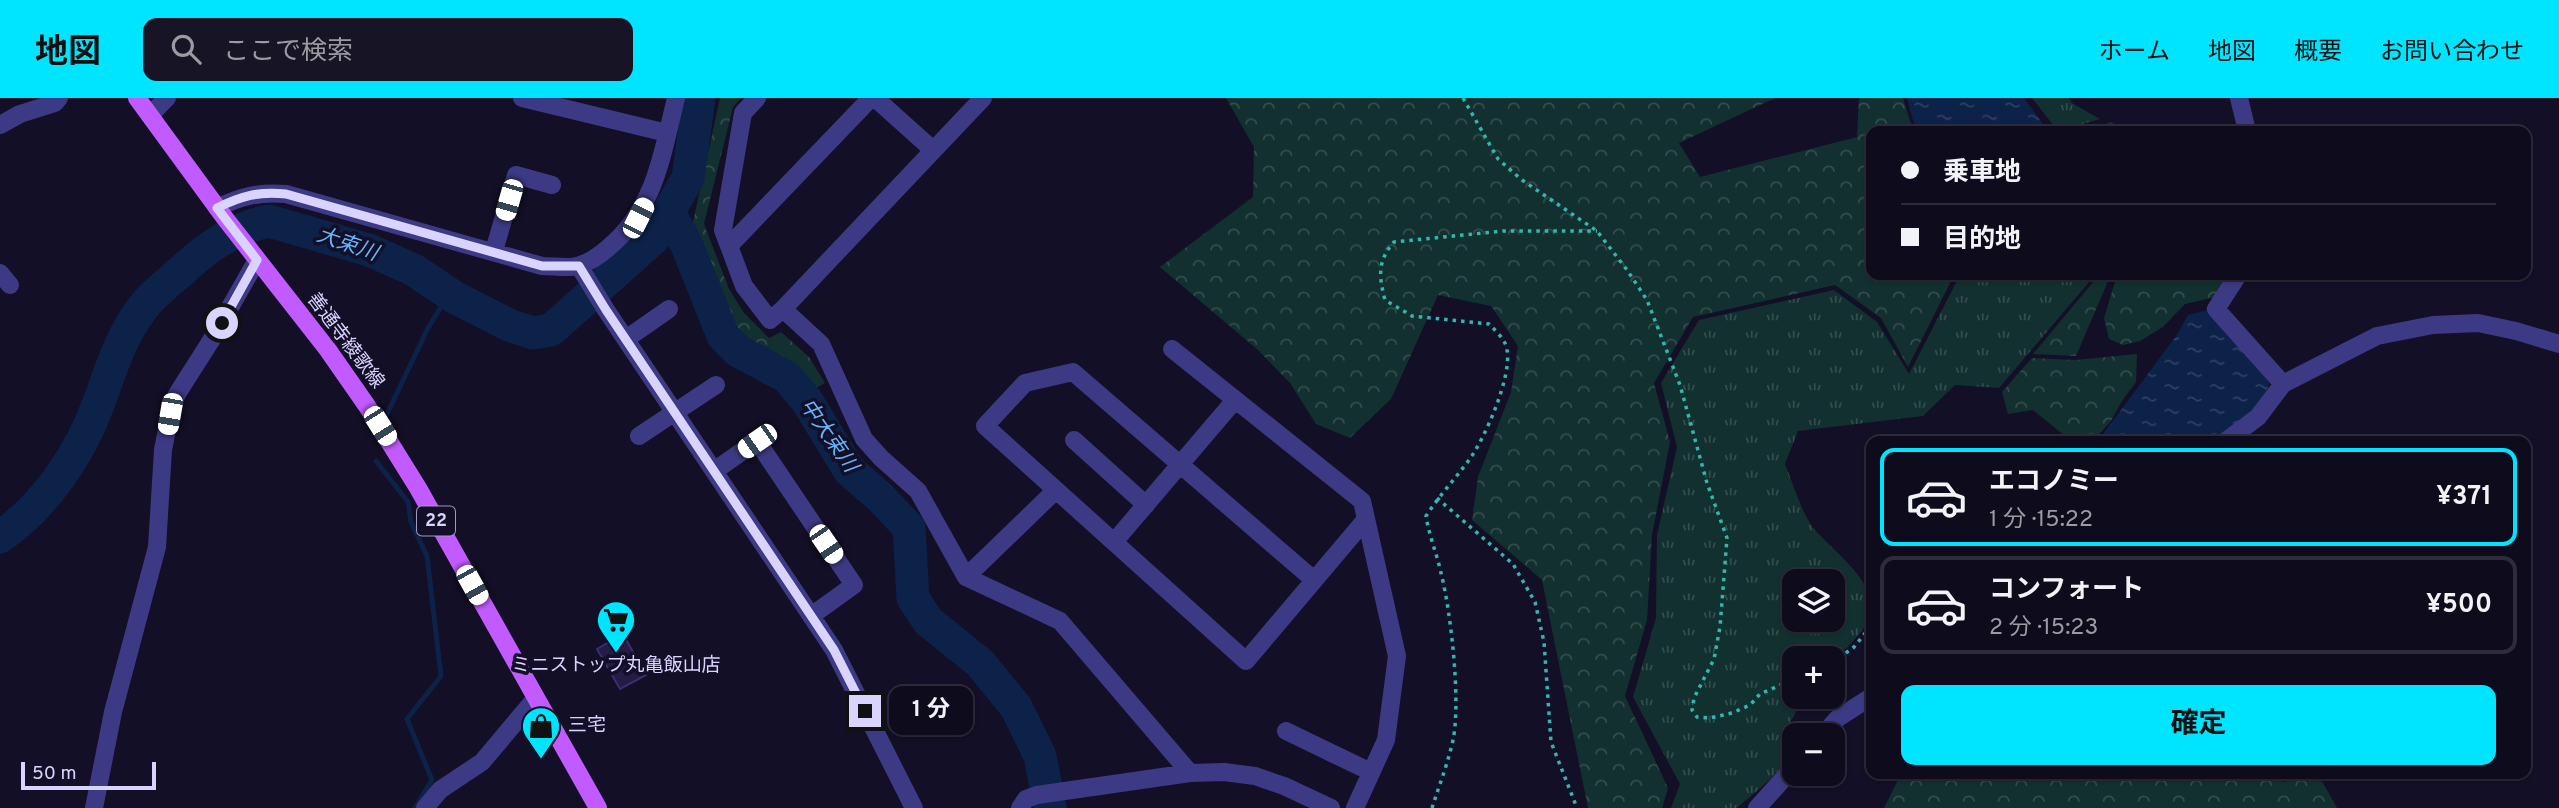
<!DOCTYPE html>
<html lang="ja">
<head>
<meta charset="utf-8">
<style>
	body { margin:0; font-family:Overpass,"Noto Sans JP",sans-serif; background:#171425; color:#f1f3f6; height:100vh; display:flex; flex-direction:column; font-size:26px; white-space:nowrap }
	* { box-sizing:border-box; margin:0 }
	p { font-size:23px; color:#9b9ba3 }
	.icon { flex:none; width:38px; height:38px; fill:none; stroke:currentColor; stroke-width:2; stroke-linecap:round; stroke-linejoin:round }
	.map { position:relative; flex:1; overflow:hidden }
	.panel { position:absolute; left:1866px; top:338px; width:665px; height:343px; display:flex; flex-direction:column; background:#0e0b1c; border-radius:14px; box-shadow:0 2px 5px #0004,0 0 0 2px #2e2b3b }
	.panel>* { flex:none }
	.top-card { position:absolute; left:1866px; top:28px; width:665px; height:154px; border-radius:14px; box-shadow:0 2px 5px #0004,0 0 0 2px #2e2b3b; display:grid; align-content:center; height:154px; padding:0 35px; background:#0e0b1c }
	.fabs { position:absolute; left:1782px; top:471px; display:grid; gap:14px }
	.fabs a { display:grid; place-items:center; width:63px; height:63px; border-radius:14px; background:#0e0b1c; box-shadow:0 2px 5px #0004,0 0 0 2px #2e2b3b; font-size:35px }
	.scale { position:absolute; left:21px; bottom:18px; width:135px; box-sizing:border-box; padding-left:7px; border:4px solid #d9d4ff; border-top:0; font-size:19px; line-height:24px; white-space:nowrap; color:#d9d4ff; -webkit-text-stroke:5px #130f26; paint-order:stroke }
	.end { position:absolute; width:32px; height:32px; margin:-16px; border:9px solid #d9d4ff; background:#111; box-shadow:0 0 0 4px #111 }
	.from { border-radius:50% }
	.bubble { position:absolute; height:49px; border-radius:14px; background:#0e0b1c; box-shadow:0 2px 5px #0004,0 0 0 2px #2e2b3b; font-size:23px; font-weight:700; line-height:49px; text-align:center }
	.car { position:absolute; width:21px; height:42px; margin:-21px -10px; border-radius:9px; box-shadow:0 0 5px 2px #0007; background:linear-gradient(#fff 24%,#345 0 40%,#fff 0 76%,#345 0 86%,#fff 0) }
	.top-card b { display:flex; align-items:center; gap:24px; height:66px; font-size:26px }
	.top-card b+b { border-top:2px solid #2e2b3b }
	.top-card i { width:18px; height:18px; background:#f1f3f6 }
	ul { padding:12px 0 0; list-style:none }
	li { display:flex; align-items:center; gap:21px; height:98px; margin:0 14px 10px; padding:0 21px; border:4px solid #2e2b3b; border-radius:14px }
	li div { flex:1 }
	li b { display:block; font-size:26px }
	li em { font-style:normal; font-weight:700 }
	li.selected { border-color:#00e5ff }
	li>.icon { width:63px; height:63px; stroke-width:1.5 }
	.action { display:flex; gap:14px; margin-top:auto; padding:14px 35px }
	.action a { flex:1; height:80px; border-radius:14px; background:#00e5ff; color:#111; font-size:28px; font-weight:700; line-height:80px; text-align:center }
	header { display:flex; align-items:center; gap:42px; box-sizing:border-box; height:98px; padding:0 35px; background:#00e5ff; color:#111 }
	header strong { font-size:33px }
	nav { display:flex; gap:38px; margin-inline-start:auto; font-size:24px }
	.search { width:490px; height:63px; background:#171425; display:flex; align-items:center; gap:18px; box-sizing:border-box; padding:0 24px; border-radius:14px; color:#9b9ba3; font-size:26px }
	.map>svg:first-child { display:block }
</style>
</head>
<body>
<header>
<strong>地図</strong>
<div class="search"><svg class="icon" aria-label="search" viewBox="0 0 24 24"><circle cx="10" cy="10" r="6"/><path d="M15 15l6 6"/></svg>ここで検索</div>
<nav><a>ホーム</a><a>地図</a><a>概要</a><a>お問い合わせ</a></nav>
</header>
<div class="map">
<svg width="2559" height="710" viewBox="0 0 2559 710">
	<defs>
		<pattern id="grass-tufts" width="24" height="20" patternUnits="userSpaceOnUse" patternTransform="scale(1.75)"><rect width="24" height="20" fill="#12302f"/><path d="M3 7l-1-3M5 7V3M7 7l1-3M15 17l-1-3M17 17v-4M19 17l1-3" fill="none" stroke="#344d4e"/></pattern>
		<pattern id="forest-crowns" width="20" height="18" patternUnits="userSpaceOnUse" patternTransform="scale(1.75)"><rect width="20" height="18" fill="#12302f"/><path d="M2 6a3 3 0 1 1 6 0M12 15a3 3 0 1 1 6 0" fill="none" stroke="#344d4e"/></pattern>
		<pattern id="water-ripples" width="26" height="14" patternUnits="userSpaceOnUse" patternTransform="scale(1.75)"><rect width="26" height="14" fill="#0c2248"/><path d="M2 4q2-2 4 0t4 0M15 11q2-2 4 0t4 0" fill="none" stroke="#2f4163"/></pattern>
	</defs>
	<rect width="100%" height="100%" fill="#130f26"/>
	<path fill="url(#grass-tufts)" fill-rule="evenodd" d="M 2032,0 L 2069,0 L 2072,5 L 2100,21 L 2058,33 Z
		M 1960,177 L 2095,177 L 1999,290 L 1955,287 L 1923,318 L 1798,333 L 1785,366 C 1793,385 1802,416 1814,431 C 1832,452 1881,487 1870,518 C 1863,536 1845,551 1832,565 L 1832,560 L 1794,560 L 1794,598 L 1805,599 L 1790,624 L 1798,637 L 1794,637 C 1794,668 1758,691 1737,710 L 1671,710 L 1680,686 L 1633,599 L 1656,520 L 1657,437 L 1677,349 L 1661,285 L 1699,222 L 1834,192 L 1877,224 L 1909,276 ZM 1794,483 L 1832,483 L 1832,522 L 1794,522 Z"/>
	<path fill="url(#forest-crowns)" d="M 720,0 L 741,0 L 733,9 L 704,126 L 729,191 L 744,215 L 769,240 L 781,234 L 809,259 L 825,285 L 816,290 L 797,273 L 742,241 L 725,219 L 691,133 Z
		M 1226,0 L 1775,0 L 1679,45 L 1700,79 L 1857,39 L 1859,0 L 1903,0 L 1913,33 L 1871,33 L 1871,177 L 1954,177 L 1908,269 L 1881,220 L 1835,187 L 1693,219 L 1654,285 L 1670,344 L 1652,437 L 1647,522 L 1625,598 L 1668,690 L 1662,710 L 1588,710 L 1542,482 L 1472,422 L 1478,379 L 1511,294 L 1518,248 L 1491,208 L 1438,197 L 1391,301 L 1350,340 L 1316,326 L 1290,285 L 1258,252 L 1160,169 L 1253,99 L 1254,49 Z
		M 2111,24 L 2128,33 L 2084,33 Z
		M 2099,177 L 2107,177 L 2108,183 L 2076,258 L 2033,256 Z
		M 2117,177 L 2223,177 L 2223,185 L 2216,199 L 2185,206 L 2163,229 L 2140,243 L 2123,247 L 2109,241 L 2104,220 Z
		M 2137,256 L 2136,284 L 2122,303 L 2111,323 L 2093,343 L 2062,343 L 2065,338 L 2033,312 L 2008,316 L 2002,294 L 2032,260 L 2076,262 Z
		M 1901,676 L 2277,676 L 2282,684 L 2318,676 L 2337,710 L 1884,710 Z"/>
	<path fill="url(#water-ripples)" d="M 1907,0 L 2024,0 L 2048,33 L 1924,33 L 1914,26 Z
		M 2208,212 L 2270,282 L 2264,304 L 2214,343 L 2098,343 L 2176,238 L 2188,217 Z"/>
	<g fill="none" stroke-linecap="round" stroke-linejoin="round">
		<path stroke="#0c2248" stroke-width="5" d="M 386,318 L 428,230 L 449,196
			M 376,363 L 408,404 L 411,424 L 427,458 L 441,578 L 407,621 L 432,682 L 415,710"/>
		<path stroke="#0c2248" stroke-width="33" d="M 669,115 L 686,145 L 723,238 L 738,253 L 787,279 L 807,303 L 849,372 L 881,400 L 909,430 L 913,500 L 928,523 L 980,565 L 1016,609 L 1040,658 L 1050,710
			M 0,439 C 45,408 81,355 99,304 C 111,272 120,240 141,212 C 152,196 172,182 187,168 C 211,146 237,129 269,123 L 369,152 L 414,172 L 454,199 L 511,228 L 533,235 L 551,232 L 653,141 L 688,80 L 699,0"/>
	</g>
	<path fill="#241b47" stroke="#3b2d73" stroke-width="2" d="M 623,536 L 646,577 L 620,591 L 597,551 Z"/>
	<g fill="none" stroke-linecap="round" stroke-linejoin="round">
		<path stroke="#2fb8b0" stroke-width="3.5" stroke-dasharray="3.5 5" stroke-linecap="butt" d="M 1463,0 L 1498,61 L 1522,82 L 1597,133 L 1627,172 L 1647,202 L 1680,287 L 1707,385 L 1727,440 L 1720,529 L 1714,561 L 1694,600 L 1692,612 L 1697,619 L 1710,620 L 1732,615 L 1750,607 L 1760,596 L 1794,581
			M 1437,400 L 1513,466 L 1535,504 L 1544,544 L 1551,644 L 1577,710
			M 1832,565 L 1854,549 L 1871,528
			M 1432,710 C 1439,688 1448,665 1453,642 C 1461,604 1451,514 1441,475 C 1437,456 1429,438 1426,418 C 1439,398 1455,381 1469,362 C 1485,340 1512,279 1507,252 C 1506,242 1496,233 1489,226 L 1412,218 L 1385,202 C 1379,179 1377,163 1394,144 L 1503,133 L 1597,133"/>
		<path stroke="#3d3a85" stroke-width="18" d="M 522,0 L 667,35
			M 757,0 L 743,15 L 723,132 L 744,188 L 770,222 L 783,211 L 983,0
			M 875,0 L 933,52
			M 2239,0 L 2247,33
			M 150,17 L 167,0
			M 0,27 L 20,16 L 55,5 L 59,0
			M 217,110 C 241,98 259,94 286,96 L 542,168 C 554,168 570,171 580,167 C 590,164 600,157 608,150 C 655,111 662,57 676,0
			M 729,148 L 871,0
			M 494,153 L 516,77 L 552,87
			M 579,168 L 606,212 L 834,552 L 914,710
			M 0,175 L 10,187
			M 2238,177 L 2216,211 L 2283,286
			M 783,211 L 821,246 L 864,341 L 881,360 L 918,393 L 966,479 L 1060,523 L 1190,675
			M 626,241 L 669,211
			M 1172,251 L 1362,403 L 1397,558 L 1386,642 L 1355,710
			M 639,338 L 716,287
			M 1074,342 L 1146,407
			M 2226,343 L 2258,319 L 2283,286 L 2377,238 L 2433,227 L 2478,225 L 2516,233 L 2559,246
			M 714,373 L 757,343 L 854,487 L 811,518
			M 1114,444 L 1235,302
			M 966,479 L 1056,392
			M 1314,482 L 1073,274 L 1025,285 L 985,328 L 1246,563 L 1366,421
			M 1286,633 L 1371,674
			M 1823,637 L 1838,620 L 1871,599
			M 94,710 L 113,614 L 157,449 L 163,352 L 170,316 L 177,296 L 212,241 L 257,162
			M 425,710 L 440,692 L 482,664 L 535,601
			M 1020,710 L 1026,701 L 1037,697 L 1190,675 L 1224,674 L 1255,678 L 1284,688 L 1331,710
			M 1757,710 L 1794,669"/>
		<path stroke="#c25bff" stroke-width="18" d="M 137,0 L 224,119 L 328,252 L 367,308 L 418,390 L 598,710"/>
	</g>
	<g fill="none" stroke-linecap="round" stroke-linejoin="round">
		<path stroke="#d9d4ff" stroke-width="9" d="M 222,225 L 257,162 L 217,110 C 241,98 259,93 286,96 L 542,168 L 579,168 L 606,212 L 834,552 L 865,613"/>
	</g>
	<defs>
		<g id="supermarket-pin" transform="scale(2.0125)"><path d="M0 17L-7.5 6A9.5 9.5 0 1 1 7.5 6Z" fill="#00e5ff" stroke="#130f26"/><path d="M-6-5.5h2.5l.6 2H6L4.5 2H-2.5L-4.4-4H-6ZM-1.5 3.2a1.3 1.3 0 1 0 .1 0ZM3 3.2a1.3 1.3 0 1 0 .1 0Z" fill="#111"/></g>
		<g id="shop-pin" transform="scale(2.0125)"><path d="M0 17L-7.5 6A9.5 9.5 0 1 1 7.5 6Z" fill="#00e5ff" stroke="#130f26"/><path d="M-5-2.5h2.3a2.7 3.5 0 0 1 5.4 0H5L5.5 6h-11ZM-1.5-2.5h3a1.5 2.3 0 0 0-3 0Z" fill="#111"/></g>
	</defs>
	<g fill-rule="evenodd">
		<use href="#supermarket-pin" x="616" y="522"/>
		<use href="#shop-pin" x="541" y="628"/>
	</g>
	<g text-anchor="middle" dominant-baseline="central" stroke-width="7" stroke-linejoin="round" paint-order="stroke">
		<rect fill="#130f26" stroke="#9e99be" stroke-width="2" x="417" y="408.5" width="38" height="29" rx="5"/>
		<g font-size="18" font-weight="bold" fill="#d9d4ff">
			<text x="436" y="423">22</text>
		</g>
		<g font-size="19" fill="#d9d4ff" stroke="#130f26">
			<text transform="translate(345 243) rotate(53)">善通寺綾歌線</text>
		</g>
		<g font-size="19" fill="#d9d4ff" stroke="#130f26">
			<text x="616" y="568">ミニストップ丸亀飯山店</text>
			<text x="568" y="628" text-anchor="start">三宅</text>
		</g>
		<g font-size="21" font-style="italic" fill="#62b6ff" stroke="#130f26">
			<text transform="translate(347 147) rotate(19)">大束川</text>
			<text transform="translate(828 338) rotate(55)">中大束川</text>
		</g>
	</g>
</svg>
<div class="fabs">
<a><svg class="icon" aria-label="layers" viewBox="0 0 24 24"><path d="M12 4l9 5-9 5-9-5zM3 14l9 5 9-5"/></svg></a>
<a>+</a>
<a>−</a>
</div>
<div class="scale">50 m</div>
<i class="end from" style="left:222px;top:225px"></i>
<i class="end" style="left:865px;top:613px"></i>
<div class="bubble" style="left:889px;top:588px;width:84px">1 分</div>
<i class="car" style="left:509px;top:102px;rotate:196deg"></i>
<i class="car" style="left:638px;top:120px;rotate:27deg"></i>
<i class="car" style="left:170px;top:316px;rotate:190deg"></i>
<i class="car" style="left:380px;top:328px;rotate:148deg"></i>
<i class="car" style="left:757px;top:343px;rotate:235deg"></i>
<i class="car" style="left:826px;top:446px;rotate:146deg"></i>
<i class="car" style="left:472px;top:487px;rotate:151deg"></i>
<div class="top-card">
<b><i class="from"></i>乗車地</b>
<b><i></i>目的地</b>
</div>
<section class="panel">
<ul>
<li class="selected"><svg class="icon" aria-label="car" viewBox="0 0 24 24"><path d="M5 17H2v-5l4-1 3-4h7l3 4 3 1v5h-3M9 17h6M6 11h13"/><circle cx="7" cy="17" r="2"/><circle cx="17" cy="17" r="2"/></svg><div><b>エコノミー</b><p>1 分 · 15:22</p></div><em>¥371</em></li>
<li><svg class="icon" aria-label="car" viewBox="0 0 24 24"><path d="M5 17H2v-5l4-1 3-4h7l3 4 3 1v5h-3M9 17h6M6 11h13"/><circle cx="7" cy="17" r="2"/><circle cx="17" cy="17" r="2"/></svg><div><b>コンフォート</b><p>2 分 · 15:23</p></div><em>¥500</em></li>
</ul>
<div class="action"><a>確定</a></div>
</section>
</div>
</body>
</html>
